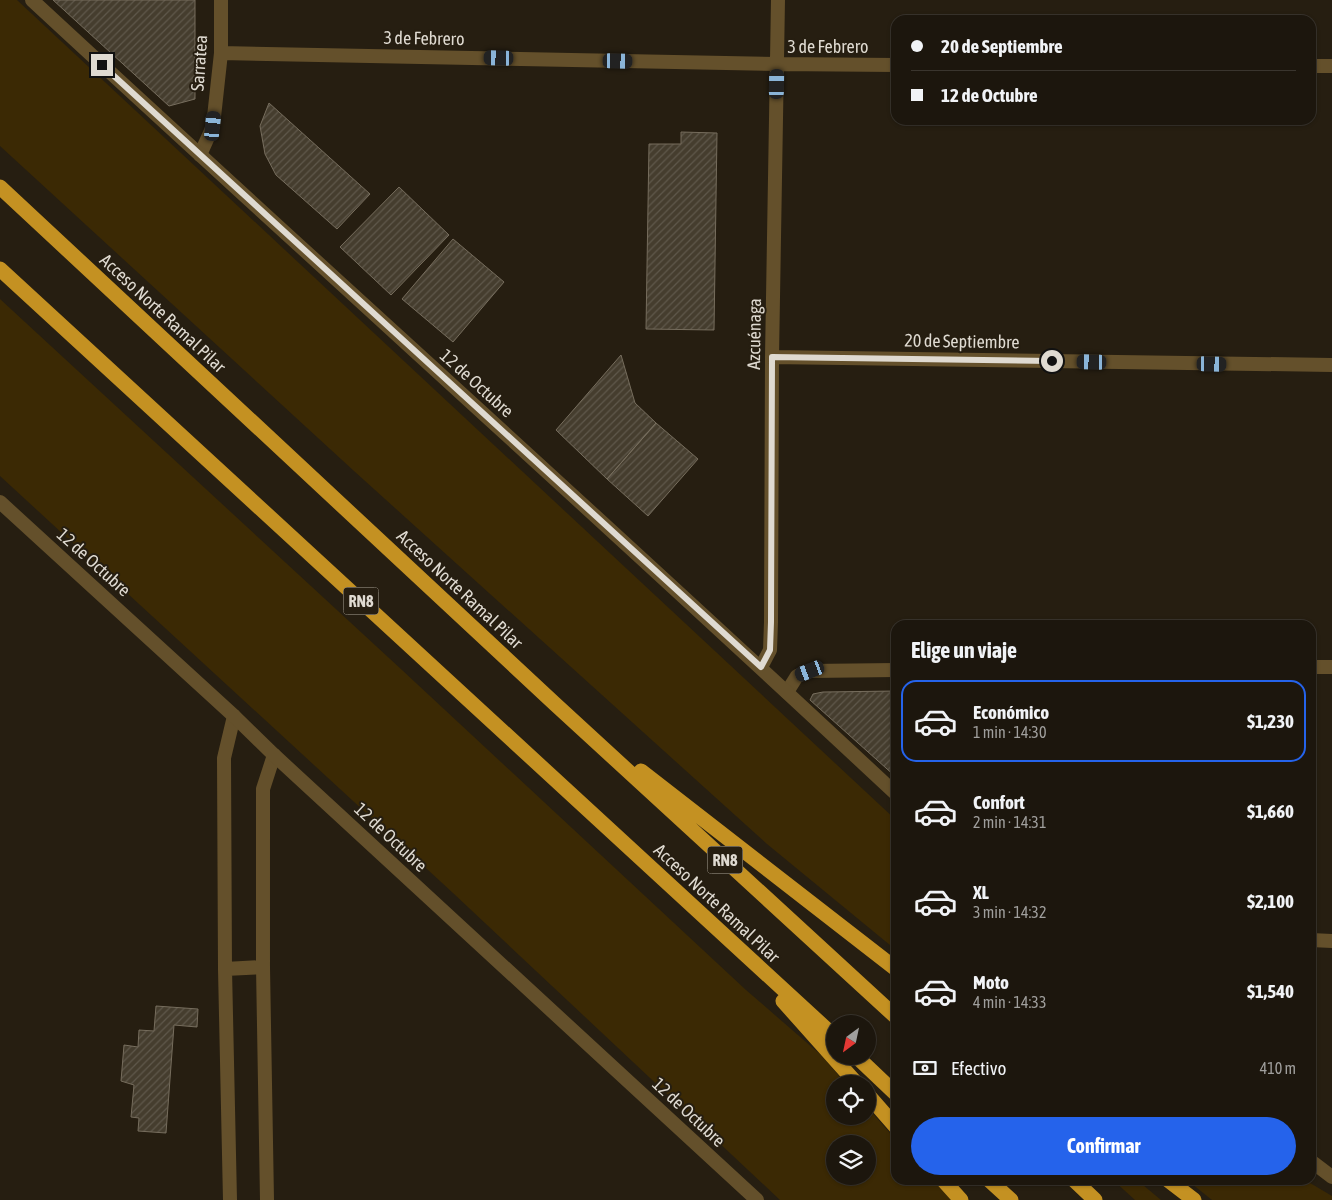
<!DOCTYPE html>
<html lang="es">
<head>
<meta charset="utf-8">
<style>
	body { margin:0; font-family:"Asap Condensed",sans-serif; background:#29231b; color:#f1f3f6; height:100vh; display:flex; flex-direction:column; font-size:19px; white-space:nowrap }
	* { box-sizing:border-box; margin:0 }
	p { font-size:16px; color:#a09f9d }
	.icon { flex:none; width:28px; height:28px; fill:none; stroke:currentColor; stroke-width:2; stroke-linecap:round; stroke-linejoin:round }
	.map { position:relative; flex:1; overflow:hidden }
	.side { position:absolute; left:891px; top:620px; width:425px; height:565px; display:flex; flex-direction:column; background:#1c160d; border-radius:15px; box-shadow:0 1px 4px #0004,0 0 0 1px #3a352e }
	.side>* { flex:none }
	.banner { position:absolute; left:891px; top:15px; width:425px; height:110px; border-radius:15px; box-shadow:0 1px 4px #0004,0 0 0 1px #3a352e; display:grid; align-content:center; height:110px; padding:0 20px; background:#1c160d }
	.needle { width:32px; rotate:213deg }
	.controls { position:absolute; left:826px; top:1015px; display:grid; gap:10px }
	.controls a { display:grid; place-items:center; width:50px; height:50px; border-radius:50%; background:#1c160d; box-shadow:0 1px 4px #0004,0 0 0 1px #3a352e; font-size:25px }
	.end { position:absolute; width:22px; height:22px; margin:-11px; border:6px solid #dfdad1; background:#111; box-shadow:0 0 0 2px #111 }
	.from { border-radius:50% }
	.car { position:absolute; width:15px; height:30px; margin:-15px -8px; border-radius:6px; box-shadow:0 0 4px 1px #0007; background:linear-gradient(#222 24%,#8ab4d8 0 40%,#222 0 76%,#8ab4d8 0 86%,#222 0) }
	.banner b { display:flex; align-items:center; gap:18px; height:48px; font-size:19px }
	.banner b+b { border-top:1px solid #3a352e }
	.banner i { width:12px; height:12px; background:#f1f3f6 }
	ul { padding:0; list-style:none }
	li { display:flex; align-items:center; gap:15px; height:82px; margin:0 10px 8px; padding:0 10px; border:2px solid transparent; border-radius:15px }
	li div { flex:1 }
	li b { display:block; font-size:19px }
	li em { font-style:normal; font-weight:700 }
	li.selected { border-color:#2563eb }
	li>.icon { width:45px; height:45px; stroke-width:1.5 }
	h2 { padding:0 20px; font-size:22px; line-height:60px }
	.pay { display:flex; align-items:center; gap:12px; height:55px; padding:0 20px; font-size:19px }
	.pay p { margin-inline-start:auto }
	.button { display:flex; gap:10px; margin-top:auto; padding:10px 20px }
	.button a { flex:1; height:58px; border-radius:30px; background:#2563eb; color:#fff; font-size:20px; font-weight:700; line-height:58px; text-align:center }
	.map>svg:first-child { display:block }
</style>
</head>
<body>
<div class="map">
<svg width="1332" height="1200" viewBox="0 0 1332 1200">
	<defs>
		<pattern id="building-hatch" width="6" height="6" patternUnits="userSpaceOnUse" patternTransform="scale(1.25)"><rect width="6" height="6" fill="#453d2e"/><path d="M-1 1l2-2M0 6l6-6M5 7l2-2" fill="none" stroke="#5f584b"/></pattern>
	</defs>
	<rect width="100%" height="100%" fill="#261e11"/>
	<path fill="#3b2904" fill-rule="evenodd" d="M 0,0 L 17,0 L 896,820 L 896,950 L 767,844 L 354,471 L 0,146 Z
		M 0,299 L 402,670 L 746,990 L 821,1055 L 846,1084 L 835,1084 L 835,1116 L 868,1116 L 868,1108 L 896,1140 L 896,1180 L 933,1180 L 951,1200 L 780,1200 L 453,893 L 0,476 ZM 835,1144 L 868,1144 L 868,1176 L 835,1176 Z
		M 1113,1180 L 1137,1180 L 1161,1200 L 1135,1200 Z
		M 1187,1180 L 1305,1180 L 1332,1196 L 1332,1200 L 1212,1200 Z"/>
	<path fill="url(#building-hatch)" stroke="#766d5d" d="M 53,0 L 195,0 L 195,99 L 169,106 Z
		M 269,103 L 370,194 L 337,229 L 276,175 L 265,154 L 260,126 Z
		M 681,132 L 717,133 L 714,330 L 646,329 L 649,144 L 681,144 Z
		M 399,187 L 449,235 L 391,295 L 340,247 Z
		M 453,239 L 504,282 L 453,342 L 402,299 Z
		M 621,355 L 635,403 L 656,423 L 607,479 L 556,430 Z
		M 656,423 L 698,459 L 648,516 L 607,479 Z
		M 896,691 L 896,777 L 810,700 L 813,694 L 823,692 Z
		M 156,1006 L 198,1009 L 197,1027 L 174,1025 L 166,1133 L 138,1131 L 139,1118 L 131,1117 L 134,1085 L 121,1081 L 124,1045 L 138,1047 L 139,1030 L 154,1031 Z"/>
	<g fill="none" stroke-linecap="round" stroke-linejoin="round">
		<path stroke="#64502b" stroke-width="14" d="M 221,53 L 777,64 L 896,65
			M 1311,66 L 1332,66
			M 200,155 L 213,126 L 221,53 L 221,0
			M 772,357 L 1332,365
			M 761,667 L 770,650 L 771,622 L 772,357 L 778,0
			M 1311,667 L 1332,667
			M 787,692 L 797,676 L 810,671 L 896,670
			M 1311,940 L 1332,941
			M 225,969 L 263,967
			M 230,1200 L 225,969 L 224,758 L 234,716
			M 267,1200 L 263,967 L 263,789 L 274,755"/>
		<path stroke="#64502b" stroke-width="14" d="M 32,0 C 319,266 611,527 896,794
			M 0,502 L 234,716 L 274,755 L 757,1200
			M 1311,1161 L 1332,1177"/>
		<path stroke="#c49122" stroke-width="15" d="M 0,187 L 555,704 L 896,1017
			M 0,269 L 835,1037
			M 641,771 L 896,969
			M 783,1001 L 857,1084
			M 856,1056 L 896,1094
			M 868,1095 L 896,1127
			M 943,1180 L 961,1200
			M 989,1180 L 1011,1200
			M 1074,1180 L 1095,1200
			M 1168,1180 L 1194,1200"/>
	</g>
	<g fill="none" stroke-linecap="round" stroke-linejoin="round">
		<path stroke="#dfdad1" stroke-width="6" d="M 102,65 L 761,667 L 770,650 L 771,622 L 772,357 L 1052,361"/>
	</g>
	<g text-anchor="middle" dominant-baseline="central" stroke-width="4" stroke-linejoin="round" paint-order="stroke">
		<g fill="#261e11" stroke="#a8a297" stroke-width="1">
			<rect x="343.5" y="587.5" width="35" height="27" rx="4"/>
			<rect x="707.5" y="846.5" width="35" height="27" rx="4"/>
		</g>
		<g font-size="16" font-weight="bold" fill="#dfdad1">
			<text x="361" y="601">RN8</text>
			<text x="725" y="860">RN8</text>
		</g>
		<g font-size="18" fill="#dfdad1" stroke="#261e11">
			<text transform="translate(424 38) rotate(1)">3 de Febrero</text>
			<text x="828" y="46">3 de Febrero</text>
			<text transform="translate(199 63) rotate(-86)">Sarratea</text>
			<text transform="translate(163 313) rotate(43)">Acceso Norte Ramal Pilar</text>
			<text transform="translate(754 334) rotate(-89)">Azcuénaga</text>
			<text transform="translate(962 341) rotate(1)">20 de Septiembre</text>
			<text transform="translate(477 383) rotate(42)">12 de Octubre</text>
			<text transform="translate(94 562) rotate(42)">12 de Octubre</text>
			<text transform="translate(460 589) rotate(43)">Acceso Norte Ramal Pilar</text>
			<text transform="translate(391 837) rotate(43)">12 de Octubre</text>
			<text transform="translate(717 903) rotate(43)">Acceso Norte Ramal Pilar</text>
			<text transform="translate(689 1112) rotate(43)">12 de Octubre</text>
		</g>
	</g>
</svg>
<div class="controls">
<a><svg class="needle" viewBox="-14 -14 28 28"><path d="M0-13l5 13h-10z" fill="#e53935"/><path d="M0 13l5-13h-10z" fill="#a09f9d"/></svg></a>
<a><svg class="icon" aria-label="locate" viewBox="0 0 24 24"><circle cx="12" cy="12" r="6"/><path d="M12 2v4M12 18v4M2 12h4M18 12h4"/></svg></a>
<a><svg class="icon" aria-label="layers" viewBox="0 0 24 24"><path d="M12 4l9 5-9 5-9-5zM3 14l9 5 9-5"/></svg></a>
</div>
<i class="end from" style="left:1052px;top:361px"></i>
<i class="end" style="left:102px;top:65px"></i>
<i class="car" style="left:499px;top:58px;rotate:271deg"></i>
<i class="car" style="left:618px;top:61px;rotate:91deg"></i>
<i class="car" style="left:777px;top:84px;rotate:1deg"></i>
<i class="car" style="left:213px;top:126px;rotate:6deg"></i>
<i class="car" style="left:1092px;top:362px;rotate:271deg"></i>
<i class="car" style="left:1212px;top:364px;rotate:91deg"></i>
<i class="car" style="left:810px;top:671px;rotate:249deg"></i>
<div class="banner">
<b><i class="from"></i>20 de Septiembre</b>
<b><i></i>12 de Octubre</b>
</div>
<section class="side">
<h2>Elige un viaje</h2>
<ul>
<li class="selected"><svg class="icon" aria-label="car" viewBox="0 0 24 24"><path d="M5 17H2v-5l4-1 3-4h7l3 4 3 1v5h-3M9 17h6M6 11h13"/><circle cx="7" cy="17" r="2"/><circle cx="17" cy="17" r="2"/></svg><div><b>Económico</b><p>1 min · 14:30</p></div><em>$1,230</em></li>
<li><svg class="icon" aria-label="car" viewBox="0 0 24 24"><path d="M5 17H2v-5l4-1 3-4h7l3 4 3 1v5h-3M9 17h6M6 11h13"/><circle cx="7" cy="17" r="2"/><circle cx="17" cy="17" r="2"/></svg><div><b>Confort</b><p>2 min · 14:31</p></div><em>$1,660</em></li>
<li><svg class="icon" aria-label="car" viewBox="0 0 24 24"><path d="M5 17H2v-5l4-1 3-4h7l3 4 3 1v5h-3M9 17h6M6 11h13"/><circle cx="7" cy="17" r="2"/><circle cx="17" cy="17" r="2"/></svg><div><b>XL</b><p>3 min · 14:32</p></div><em>$2,100</em></li>
<li><svg class="icon" aria-label="car" viewBox="0 0 24 24"><path d="M5 17H2v-5l4-1 3-4h7l3 4 3 1v5h-3M9 17h6M6 11h13"/><circle cx="7" cy="17" r="2"/><circle cx="17" cy="17" r="2"/></svg><div><b>Moto</b><p>4 min · 14:33</p></div><em>$1,540</em></li>
</ul>
<div class="pay"><svg class="icon" aria-label="cash" viewBox="0 0 24 24"><path d="M3 7h18v10H3z"/><circle cx="12" cy="12" r="2"/></svg>Efectivo<p>410 m</p></div>
<div class="button"><a>Confirmar</a></div>
</section>
</div>
</body>
</html>
